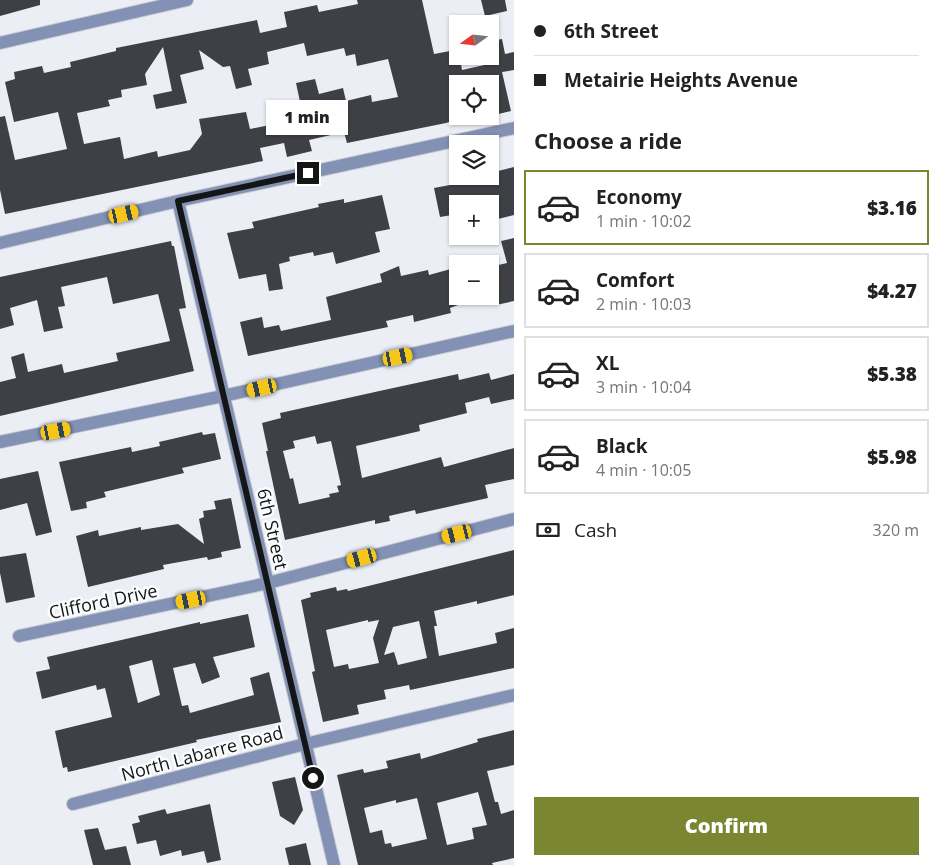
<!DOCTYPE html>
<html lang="en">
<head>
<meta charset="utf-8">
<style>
	body { margin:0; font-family:"Open Sans",sans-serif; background:#f2f2f2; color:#222; height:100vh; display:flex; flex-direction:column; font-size:19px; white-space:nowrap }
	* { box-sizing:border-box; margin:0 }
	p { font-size:16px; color:#767676 }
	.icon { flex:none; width:28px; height:28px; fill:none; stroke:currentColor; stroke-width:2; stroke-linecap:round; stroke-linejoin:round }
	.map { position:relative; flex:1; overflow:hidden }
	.details { display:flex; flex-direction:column; background:#fff; width:425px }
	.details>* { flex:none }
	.banner { display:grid; align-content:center; height:110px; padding:0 20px; background:#fff }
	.needle { width:32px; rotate:255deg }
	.tools { position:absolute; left:449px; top:15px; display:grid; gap:10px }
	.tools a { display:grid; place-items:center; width:50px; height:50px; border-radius:0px; background:#fff; box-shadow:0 1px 4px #0004; font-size:25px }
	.end { position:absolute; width:22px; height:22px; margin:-11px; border:6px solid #141517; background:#fff; box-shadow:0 0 0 2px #fff }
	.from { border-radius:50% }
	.bubble { position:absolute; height:35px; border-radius:0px; background:#fff; box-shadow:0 1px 4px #0004; font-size:16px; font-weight:800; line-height:35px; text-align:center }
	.car { position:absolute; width:15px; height:30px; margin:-15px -8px; border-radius:6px; box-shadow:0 0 4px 1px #0007; background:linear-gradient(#f5c518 24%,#345 0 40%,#f5c518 0 76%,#345 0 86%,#f5c518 0) }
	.banner b { display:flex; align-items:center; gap:18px; height:48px; font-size:19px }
	.banner b+b { border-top:1px solid #e0e0e0 }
	.banner i { width:12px; height:12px; background:#222 }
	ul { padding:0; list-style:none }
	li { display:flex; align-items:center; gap:15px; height:75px; margin:0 10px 8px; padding:0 10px; border:2px solid #e0e0e0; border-radius:0px }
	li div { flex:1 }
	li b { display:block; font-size:19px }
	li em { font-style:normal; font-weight:800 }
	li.on { border-color:#7b8633 }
	li>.icon { width:45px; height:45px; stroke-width:1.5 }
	h2 { padding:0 20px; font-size:22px; line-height:60px }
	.pay { display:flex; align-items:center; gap:12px; height:55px; padding:0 20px; font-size:19px }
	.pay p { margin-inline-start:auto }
	.cta { display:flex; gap:10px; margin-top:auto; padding:10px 20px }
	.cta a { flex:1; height:58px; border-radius:0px; background:#7b8633; color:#fff; font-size:20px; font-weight:800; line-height:58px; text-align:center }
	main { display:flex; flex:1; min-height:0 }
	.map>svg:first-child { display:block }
</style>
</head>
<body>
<main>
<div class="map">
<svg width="514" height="865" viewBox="0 0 514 865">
	<rect width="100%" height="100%" fill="#ebeef4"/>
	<path fill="#3e4045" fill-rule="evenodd" d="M 0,0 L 40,0 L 40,5 L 0,16 Z
		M 357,0 L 422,0 L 434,54 L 450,51 L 453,65 L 461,64 L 462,70 L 489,64 L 488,56 L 490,56 L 490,41 L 502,39 L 505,54 L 514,52 L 514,70 L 502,72 L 511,111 L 490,116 L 490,84 L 458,84 L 458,119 L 446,123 L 347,143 L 344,132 L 309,140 L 312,151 L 287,157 L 284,143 L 260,148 L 263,161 L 5,214 L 0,190 L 0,117 L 5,116 L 15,160 L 67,149 L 58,112 L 14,122 L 5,82 L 15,79 L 14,72 L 42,66 L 44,73 L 71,67 L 70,62 L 116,51 L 116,48 L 257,20 L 260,33 L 287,27 L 284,12 L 317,5 L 319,12 L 358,4 ZM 304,43 L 307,56 L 344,48 L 346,56 L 355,54 L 357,66 L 388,59 L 398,97 L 372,102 L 371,95 L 346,101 L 343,88 L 319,94 L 315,79 L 296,83 L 302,111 L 273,118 L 275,124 L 250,129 L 246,112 L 199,119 L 202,134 L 190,150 L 158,157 L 157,151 L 124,159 L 120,137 L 84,144 L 77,113 L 110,106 L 108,100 L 122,97 L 121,90 L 147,85 L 145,74 L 163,47 L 172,91 L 153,95 L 156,109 L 187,103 L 180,75 L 204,69 L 199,50 L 223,67 L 230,66 L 236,89 L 252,85 L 248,69 L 269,64 L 267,52 Z
		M 481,0 L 505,0 L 507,11 L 485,16 Z
		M 514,167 L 514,215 L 490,221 L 490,204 L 458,204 L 458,214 L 440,217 L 434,188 L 471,181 L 470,176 L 490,176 L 490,173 Z
		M 382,195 L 390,229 L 375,232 L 380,252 L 336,264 L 333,252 L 314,256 L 313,252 L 289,257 L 290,261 L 279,264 L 283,289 L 269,291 L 266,274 L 239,279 L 227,233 L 254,228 L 252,222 L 319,207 L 318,204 L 344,199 L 344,203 Z
		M 514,238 L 514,301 L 496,305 L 490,281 L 490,267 L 507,263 L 501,241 Z
		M 171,241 L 172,246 L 174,246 L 186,308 L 179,309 L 194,371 L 0,416 L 0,382 L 16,378 L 11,357 L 24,353 L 28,372 L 62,364 L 64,373 L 118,361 L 116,353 L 170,341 L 158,294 L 113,304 L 107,277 L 61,287 L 65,306 L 58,307 L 63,328 L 44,332 L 37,300 L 10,308 L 14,325 L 0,329 L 0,277 Z
		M 399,266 L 401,276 L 428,270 L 429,275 L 458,267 L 458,305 L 450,308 L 451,313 L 414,322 L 413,315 L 386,321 L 388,327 L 248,356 L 240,322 L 262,317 L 264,328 L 279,325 L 281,331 L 331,320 L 326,297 L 382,282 L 380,274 Z
		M 489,373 L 491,380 L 514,374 L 514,399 L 491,404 L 489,397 L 465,403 L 467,413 L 419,425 L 420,431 L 356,446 L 362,478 L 441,457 L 444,467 L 514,448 L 514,479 L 485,485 L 488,498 L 416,514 L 415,510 L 389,516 L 390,521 L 375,524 L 375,520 L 285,540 L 266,451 L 268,451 L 262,423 L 281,418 L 280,413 L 384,390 L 458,374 L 459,380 ZM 315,436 L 317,444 L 331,441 L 341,485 L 337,486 L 339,492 L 329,494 L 330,497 L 299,504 L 293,478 L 290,479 L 283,451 L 295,448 L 293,441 Z
		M 202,432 L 203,435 L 215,433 L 221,459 L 182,468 L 184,473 L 104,492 L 106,497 L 86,502 L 87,508 L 71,511 L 59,462 L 131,447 L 132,452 L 160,446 L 159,442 Z
		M 38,471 L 52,532 L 36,536 L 27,503 L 0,510 L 0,479 Z
		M 231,498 L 241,548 L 221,552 L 222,557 L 208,560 L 207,557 L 163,565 L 164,569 L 88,587 L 76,536 L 98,530 L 99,536 L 141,527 L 141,530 L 178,524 L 204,544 L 199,519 L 204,517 L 203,511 L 216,509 L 214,501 Z
		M 514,550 L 514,595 L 477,604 L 477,601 L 434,611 L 437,626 L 434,626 L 439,656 L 497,643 L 495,633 L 514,628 L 514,668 L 410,690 L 409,685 L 384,690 L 386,699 L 357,705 L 359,714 L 323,722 L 312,672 L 315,671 L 301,600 L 311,597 L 310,593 L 336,587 L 337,591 L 347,589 L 348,591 ZM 368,620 L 368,622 L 379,620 L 373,638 L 379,663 L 349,669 L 348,664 L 334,667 L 326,630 ZM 419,621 L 427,658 L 398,665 L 394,652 L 384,655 L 393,627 Z
		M 26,553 L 35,597 L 6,603 L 0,573 L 0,557 Z
		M 248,614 L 255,647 L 213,657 L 220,677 L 202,684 L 195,663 L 173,668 L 182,706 L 188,705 L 190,713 L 254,695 L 250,678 L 269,672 L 281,722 L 196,740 L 197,742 L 68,772 L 67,767 L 63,768 L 55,731 L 112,717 L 105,688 L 97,690 L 96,685 L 42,699 L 36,672 L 50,669 L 47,657 L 200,622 L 200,624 ZM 152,660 L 160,695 L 138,703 L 129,666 Z
		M 514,730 L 514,765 L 487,771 L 495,802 L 498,802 L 501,814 L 514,810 L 514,858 L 492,863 L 493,865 L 358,865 L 337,775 L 363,769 L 364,773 L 388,768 L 386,761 L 420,753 L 421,759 L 478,742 L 477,739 ZM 478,792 L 487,825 L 472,828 L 474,839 L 447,845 L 437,803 ZM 417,798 L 427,839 L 392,847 L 391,843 L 385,844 L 382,830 L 370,833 L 364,808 L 396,800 L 396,803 Z
		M 295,777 L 303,810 L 294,825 L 280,816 L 272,782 Z
		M 210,804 L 221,860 L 207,863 L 204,851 L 182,856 L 181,850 L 160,856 L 156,840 L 137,844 L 132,824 L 140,822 L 138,816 L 165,809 L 167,814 Z
		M 98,828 L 105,850 L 126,846 L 131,865 L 93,865 L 84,830 Z
		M 306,843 L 311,865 L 289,865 L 285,848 Z"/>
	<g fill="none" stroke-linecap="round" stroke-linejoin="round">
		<g stroke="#c9cbd1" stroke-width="14">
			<path id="minor" d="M 0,43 L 187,0
				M 178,201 L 334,865
				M 0,243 L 178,201 L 514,128
				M 0,442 L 223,396 L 514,331
				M 19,636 L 268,583 L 514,519
				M 73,804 L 305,744 L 514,695"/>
		</g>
		<use href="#minor" stroke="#8291b4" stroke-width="12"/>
	</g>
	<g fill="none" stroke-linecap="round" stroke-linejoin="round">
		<path stroke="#141517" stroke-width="6" d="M 308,173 L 178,201 L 313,778"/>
	</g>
	<g text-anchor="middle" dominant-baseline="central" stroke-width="5" stroke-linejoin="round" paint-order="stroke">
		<g font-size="18" fill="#141517" stroke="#fafcfe">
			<text transform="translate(273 529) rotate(77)">6th Street</text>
			<text transform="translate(103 601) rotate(-12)">Clifford Drive</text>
			<text transform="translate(202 753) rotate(-15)">North Labarre Road</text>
		</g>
	</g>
</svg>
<div class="tools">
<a><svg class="needle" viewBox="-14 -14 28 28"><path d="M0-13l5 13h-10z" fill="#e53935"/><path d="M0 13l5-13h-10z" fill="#767676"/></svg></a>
<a><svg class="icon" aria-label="locate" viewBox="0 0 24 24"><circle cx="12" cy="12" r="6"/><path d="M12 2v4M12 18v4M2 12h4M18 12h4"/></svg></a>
<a><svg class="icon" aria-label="layers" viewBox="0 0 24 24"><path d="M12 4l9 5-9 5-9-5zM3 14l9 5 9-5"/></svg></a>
<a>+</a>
<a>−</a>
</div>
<i class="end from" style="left:313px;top:778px"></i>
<i class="end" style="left:308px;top:173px"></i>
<div class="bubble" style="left:266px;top:100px;width:82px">1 min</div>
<i class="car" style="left:124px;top:214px;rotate:77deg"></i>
<i class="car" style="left:398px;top:357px;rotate:78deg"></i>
<i class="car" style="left:262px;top:388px;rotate:257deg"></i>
<i class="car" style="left:56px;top:431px;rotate:79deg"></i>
<i class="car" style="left:457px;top:534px;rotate:256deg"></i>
<i class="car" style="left:362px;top:558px;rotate:255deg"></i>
<i class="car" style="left:191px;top:600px;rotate:258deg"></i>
</div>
<section class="details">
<div class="banner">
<b><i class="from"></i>6th Street</b>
<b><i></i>Metairie Heights Avenue</b>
</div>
<h2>Choose a ride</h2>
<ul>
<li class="on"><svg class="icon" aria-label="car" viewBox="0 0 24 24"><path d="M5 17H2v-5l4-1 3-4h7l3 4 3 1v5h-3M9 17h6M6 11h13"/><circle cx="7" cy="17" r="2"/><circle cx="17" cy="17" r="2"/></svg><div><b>Economy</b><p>1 min · 10:02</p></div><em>$3.16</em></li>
<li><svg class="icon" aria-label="car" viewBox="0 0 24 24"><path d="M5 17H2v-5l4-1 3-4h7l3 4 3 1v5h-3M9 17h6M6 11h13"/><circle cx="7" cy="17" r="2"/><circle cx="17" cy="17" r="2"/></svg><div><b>Comfort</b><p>2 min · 10:03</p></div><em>$4.27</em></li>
<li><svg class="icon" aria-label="car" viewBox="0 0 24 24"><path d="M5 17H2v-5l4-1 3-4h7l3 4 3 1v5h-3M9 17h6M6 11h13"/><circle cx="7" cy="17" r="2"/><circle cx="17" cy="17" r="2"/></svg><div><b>XL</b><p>3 min · 10:04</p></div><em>$5.38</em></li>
<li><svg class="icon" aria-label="car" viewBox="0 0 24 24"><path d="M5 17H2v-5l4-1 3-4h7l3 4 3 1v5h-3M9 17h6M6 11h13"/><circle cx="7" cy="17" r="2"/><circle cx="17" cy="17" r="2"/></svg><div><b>Black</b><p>4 min · 10:05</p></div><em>$5.98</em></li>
</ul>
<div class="pay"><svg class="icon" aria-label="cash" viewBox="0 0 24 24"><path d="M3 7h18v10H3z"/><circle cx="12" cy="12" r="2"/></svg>Cash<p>320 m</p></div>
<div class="cta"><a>Confirm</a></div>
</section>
</main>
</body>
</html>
